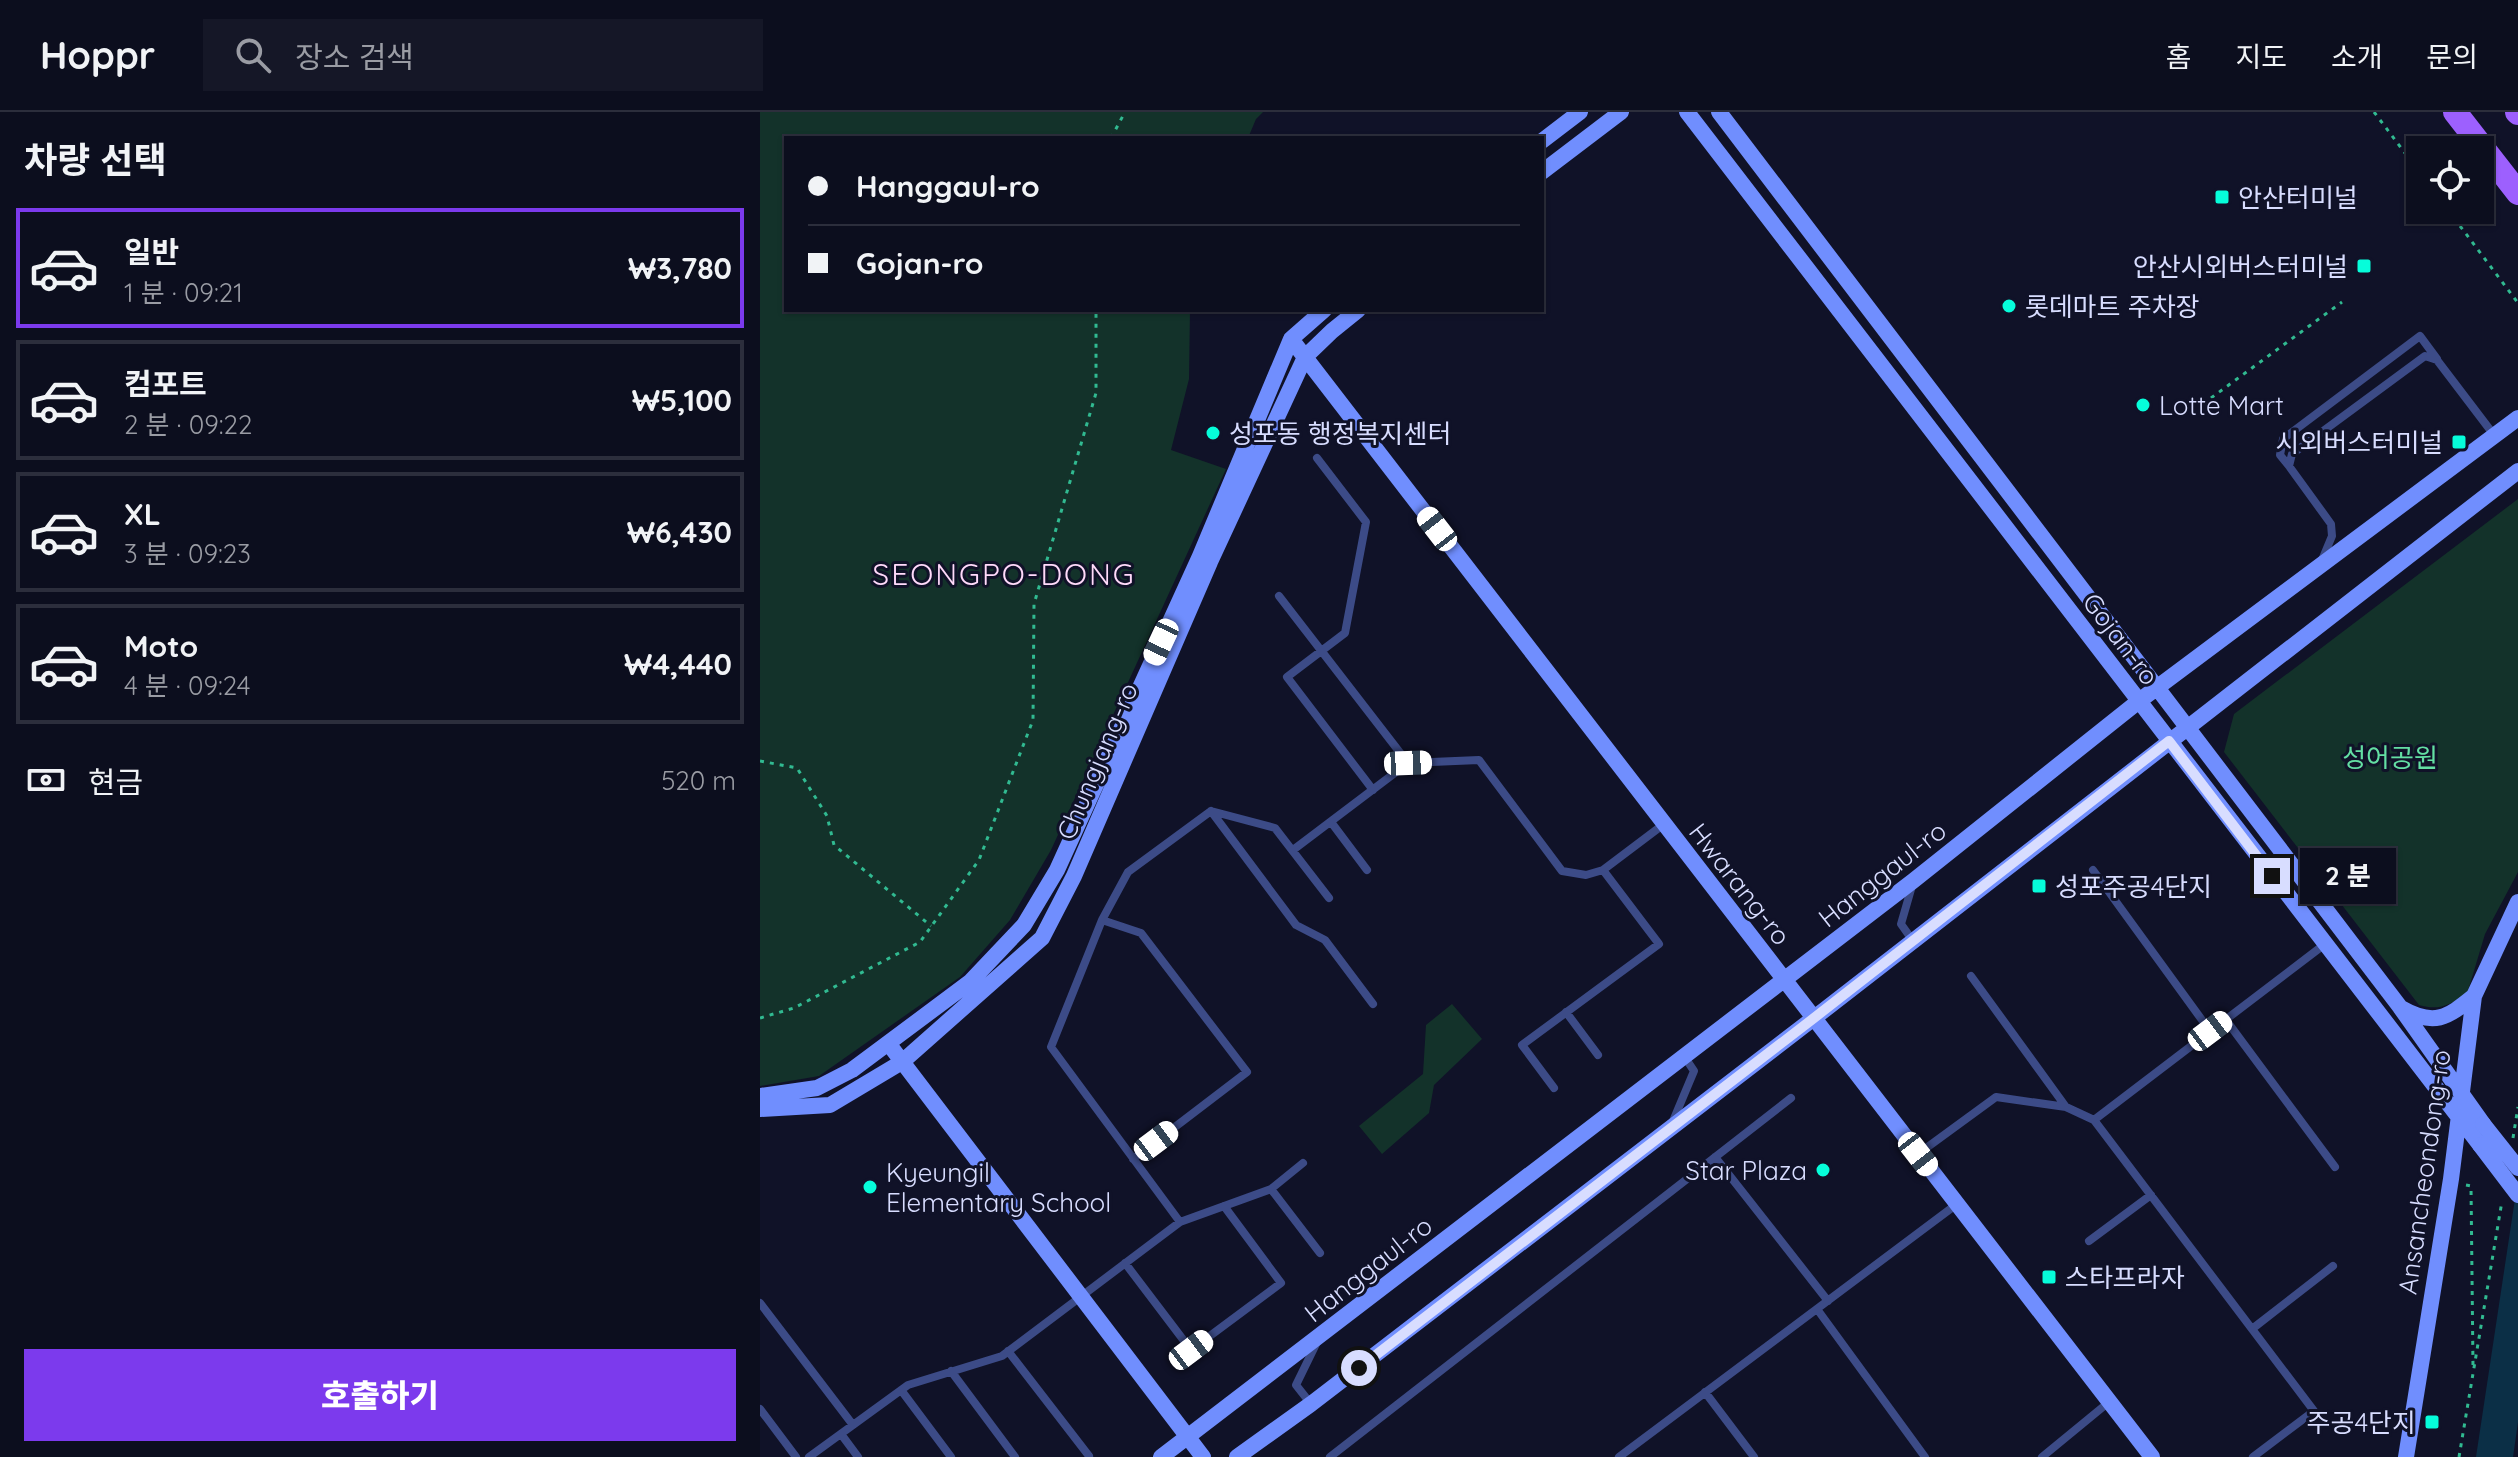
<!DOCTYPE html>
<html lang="ko">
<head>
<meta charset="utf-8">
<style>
	body { margin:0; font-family:Quicksand,"Noto Sans KR",sans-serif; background:#151727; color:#f1f3f6; height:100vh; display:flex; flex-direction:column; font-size:30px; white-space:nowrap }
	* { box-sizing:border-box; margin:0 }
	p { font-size:26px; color:#9a9ca4 }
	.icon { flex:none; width:44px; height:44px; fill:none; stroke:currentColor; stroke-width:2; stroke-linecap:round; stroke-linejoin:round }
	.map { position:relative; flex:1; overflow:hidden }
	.side { display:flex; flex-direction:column; background:#0c0e1e; width:760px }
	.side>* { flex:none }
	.guide { position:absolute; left:24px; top:24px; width:760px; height:176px; border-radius:0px; box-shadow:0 2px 6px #0004,0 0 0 2px #2c2e3c; display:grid; align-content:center; height:176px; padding:0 24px; background:#0c0e1e }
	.fabs { position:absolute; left:1646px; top:24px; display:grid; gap:16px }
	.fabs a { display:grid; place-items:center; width:88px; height:88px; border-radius:0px; background:#0c0e1e; box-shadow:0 2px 6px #0004,0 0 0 2px #2c2e3c; font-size:40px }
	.end { position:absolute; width:36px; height:36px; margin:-18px; border:10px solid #d8ddff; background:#111; box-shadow:0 0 0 4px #111 }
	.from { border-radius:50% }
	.bubble { position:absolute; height:56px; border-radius:0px; background:#0c0e1e; box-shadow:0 2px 6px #0004,0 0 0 2px #2c2e3c; font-size:26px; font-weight:800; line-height:56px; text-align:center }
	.car { position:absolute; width:24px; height:48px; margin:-24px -12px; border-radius:10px; box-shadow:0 0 6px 2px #0007; background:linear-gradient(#fff 24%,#345 0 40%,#fff 0 76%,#345 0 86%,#fff 0) }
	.guide b { display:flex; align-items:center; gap:28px; height:76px; font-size:30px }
	.guide b+b { border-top:2px solid #2c2e3c }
	.guide i { width:20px; height:20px; background:#f1f3f6 }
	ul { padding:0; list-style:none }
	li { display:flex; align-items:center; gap:24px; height:120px; margin:0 16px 12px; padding:0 8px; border:4px solid #2c2e3c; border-radius:0px }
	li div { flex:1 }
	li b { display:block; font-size:30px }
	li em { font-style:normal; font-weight:800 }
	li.selected { border-color:#7c3aed }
	li>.icon { width:72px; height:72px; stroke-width:1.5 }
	h2 { padding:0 24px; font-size:36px; line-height:96px }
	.pay { display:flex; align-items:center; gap:20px; height:88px; padding:0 24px; font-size:30px }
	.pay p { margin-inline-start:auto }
	.primary-button { display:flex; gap:16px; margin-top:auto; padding:16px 24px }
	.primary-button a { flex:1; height:92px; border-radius:0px; background:#7c3aed; color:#fff; font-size:32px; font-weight:800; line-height:92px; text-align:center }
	header { display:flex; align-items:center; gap:48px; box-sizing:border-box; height:112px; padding:0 40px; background:#0c0e1e; border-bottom:2px solid #2c2e3c }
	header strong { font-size:38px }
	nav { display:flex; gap:44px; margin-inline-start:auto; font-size:28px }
	.search { width:560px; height:72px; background:#151727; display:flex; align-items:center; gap:20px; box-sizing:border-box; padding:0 28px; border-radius:0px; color:#9a9ca4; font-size:30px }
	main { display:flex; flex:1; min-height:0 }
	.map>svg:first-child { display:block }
</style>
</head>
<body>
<header>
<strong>Hoppr</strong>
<div class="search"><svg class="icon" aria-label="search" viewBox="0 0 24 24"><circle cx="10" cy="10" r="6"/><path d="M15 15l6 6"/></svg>장소 검색</div>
<nav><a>홈</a><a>지도</a><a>소개</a><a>문의</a></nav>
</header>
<main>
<section class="side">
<h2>차량 선택</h2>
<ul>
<li class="selected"><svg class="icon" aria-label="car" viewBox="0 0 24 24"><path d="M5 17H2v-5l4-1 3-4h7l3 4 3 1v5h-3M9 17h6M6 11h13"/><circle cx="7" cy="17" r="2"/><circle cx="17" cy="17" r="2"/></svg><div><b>일반</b><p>1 분 · 09:21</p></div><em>₩3,780</em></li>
<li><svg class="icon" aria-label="car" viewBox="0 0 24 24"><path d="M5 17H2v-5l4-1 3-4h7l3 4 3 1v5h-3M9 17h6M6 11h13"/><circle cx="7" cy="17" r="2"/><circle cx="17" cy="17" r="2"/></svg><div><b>컴포트</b><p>2 분 · 09:22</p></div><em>₩5,100</em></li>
<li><svg class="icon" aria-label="car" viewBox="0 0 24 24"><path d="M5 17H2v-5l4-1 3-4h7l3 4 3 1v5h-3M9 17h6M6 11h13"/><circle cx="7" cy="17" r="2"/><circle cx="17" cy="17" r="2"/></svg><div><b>XL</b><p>3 분 · 09:23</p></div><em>₩6,430</em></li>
<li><svg class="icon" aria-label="car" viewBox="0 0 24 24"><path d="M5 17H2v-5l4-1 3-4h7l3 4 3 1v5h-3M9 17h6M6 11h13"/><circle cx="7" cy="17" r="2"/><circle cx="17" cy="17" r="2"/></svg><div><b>Moto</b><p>4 분 · 09:24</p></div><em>₩4,440</em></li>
</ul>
<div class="pay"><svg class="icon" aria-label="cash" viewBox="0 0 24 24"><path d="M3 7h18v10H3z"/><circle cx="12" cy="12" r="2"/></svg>현금<p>520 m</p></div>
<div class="primary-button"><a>호출하기</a></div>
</section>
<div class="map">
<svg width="1758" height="1345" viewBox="0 0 1758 1345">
	<rect width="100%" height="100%" fill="#101228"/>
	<path fill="#13322a" d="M 0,0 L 503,0 L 496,7 L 488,26 L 26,26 L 26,198 L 430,198 L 429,267 L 411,338 L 466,357 L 291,738 L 250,808 L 200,865 L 59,964 L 0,974 Z
		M 1758,387 L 1758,760 L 1725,822 L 1707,882 C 1689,893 1679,899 1659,893 L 1464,640 L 1474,602 Z
		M 692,892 L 722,927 L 674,973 L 669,1001 L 622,1042 L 599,1014 L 663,962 L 666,913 Z"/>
	<path fill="#0b2f46" d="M 1758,1067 L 1758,1310 L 1753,1345 L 1716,1345 Z"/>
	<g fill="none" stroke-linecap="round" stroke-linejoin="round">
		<path stroke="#31ba91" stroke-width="3" stroke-dasharray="4 6" stroke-linecap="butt" d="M 1614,0 L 1660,61
			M 351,26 L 365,0
			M 1688,98 L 1758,191
			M 1451,286 L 1582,190
			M 0,649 L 37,656 L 67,704 L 74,733 L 171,814
			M 0,906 L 34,896 L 160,830 L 219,748 L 273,608 L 274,492 L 336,281 L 336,198
			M 1753,1026 L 1758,995
			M 1706,1073 L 1711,1074 L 1713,1254
			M 1699,1345 L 1742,1089"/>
		<path stroke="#3c4b87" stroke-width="8" d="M 557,346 L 606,410 L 585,521 L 527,565 L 613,678
			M 1529,354 L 1520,343 L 1523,327 L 1660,224 L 1677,247
			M 1562,448 L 1572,424 L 1571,412 L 1529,354 L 1532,342 L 1665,244 L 1677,248 L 1734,323
			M 519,484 L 648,651
			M 451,699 L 515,716 L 569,786
			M 571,710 L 607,758
			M 533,738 L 648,651 L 719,648 L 802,759 L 826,763 L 843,758 L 904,712
			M 1333,758 L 1450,919
			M 1152,774 L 1141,812 L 1153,829
			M 342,808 L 381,821 L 487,960 L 373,1047
			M 1211,864 L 1306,995
			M 806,900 L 838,943
			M 1466,908 L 1575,1055
			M 794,976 L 762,933 L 899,832 L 843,758
			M 913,1009 L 934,959 L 924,944
			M 1158,1042 L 1236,985 L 1306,995 L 1334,1008
			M 955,1045 L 1068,1189
			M 511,1077 L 560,1141
			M 420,1110 L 291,935 L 342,808 L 368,760 L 451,699 L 536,813 L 565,828 L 613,892
			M 1329,1129 L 1391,1083
			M 365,1151 L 431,1238 L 521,1171 L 464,1094
			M 0,1191 L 93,1313
			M 1057,1197 L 1165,1345
			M 1492,1217 L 1573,1154
			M 248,1239 L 329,1344
			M 191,1259 L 255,1345
			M 141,1278 L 191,1345
			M 945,1280 L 994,1345
			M 551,1292 L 536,1273 L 557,1230
			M 0,1297 L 36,1345
			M 81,1322 L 98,1345
			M 49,1345 L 148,1273 L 242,1244 L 420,1110 L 511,1077 L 543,1051
			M 570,1345 L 1031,986
			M 859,1345 L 1197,1092
			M 1282,1345 L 1349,1290
			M 1493,1345 L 1554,1299 L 1334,1008 L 1565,832"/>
		<path stroke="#708efe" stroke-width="16" d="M 927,0 L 1720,1033
			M 959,0 L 1640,895 L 1723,1012
			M 782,29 L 820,0
			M 782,60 L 861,0
			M 531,227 L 1392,1345
			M 1641,896 C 1674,915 1687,906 1714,884
			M 128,931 L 443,1345
			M 0,984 L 57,976 L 92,958 L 210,870 L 264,813 L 297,758 L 440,444 L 531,227 L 564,198
			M 0,997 L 70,993 L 142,950 L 282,826 L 314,764 L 450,450 L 545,245 L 572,219 L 598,198
			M 401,1345 L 1153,769 L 1379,589 L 1758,306
			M 477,1345 L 551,1292 L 1054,906 L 1758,359
			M 1646,1345 L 1691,1067 L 1714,884 L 1758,790"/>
		<path stroke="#9d60fe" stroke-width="24" d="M 1695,0 L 1758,81
			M 1757,0 L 1758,1"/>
		<path stroke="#708efe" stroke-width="16" d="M 1723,1012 L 1758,1056
			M 1720,1033 L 1758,1083"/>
	</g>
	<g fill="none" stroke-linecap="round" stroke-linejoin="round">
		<path stroke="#d8ddff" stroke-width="10" d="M 599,1256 L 1054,906 L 1409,629 L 1512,764"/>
	</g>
	<g fill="#06fdda" stroke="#101228" stroke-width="3">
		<rect x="1454" y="77" width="16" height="16" rx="4"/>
		<rect x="1596" y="146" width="16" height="16" rx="4"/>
		<circle cx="1249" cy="194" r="8"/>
		<circle cx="1383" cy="293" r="8"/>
		<circle cx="453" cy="321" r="8"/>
		<rect x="1691" y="322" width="16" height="16" rx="4"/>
		<rect x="1271" y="766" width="16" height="16" rx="4"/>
		<circle cx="1063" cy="1058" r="8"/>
		<circle cx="110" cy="1075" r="8"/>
		<rect x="1281" y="1157" width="16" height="16" rx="4"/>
		<rect x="1664" y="1302" width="16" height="16" rx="4"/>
	</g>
	<g text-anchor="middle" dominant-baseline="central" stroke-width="6" stroke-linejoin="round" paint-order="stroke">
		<g font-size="26" fill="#d8ddff" stroke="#101228" text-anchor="start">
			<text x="1478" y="85">안산터미널</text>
			<text x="1588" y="154" text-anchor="end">안산시외버스터미널</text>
			<text x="1265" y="194">롯데마트 주차장</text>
			<text x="1399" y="293">Lotte Mart</text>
			<text x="469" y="321">성포동 행정복지센터</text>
			<text x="1683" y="330" text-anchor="end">시외버스터미널</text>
			<text x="1295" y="774">성포주공4단지</text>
			<text x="1047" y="1058" text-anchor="end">Star Plaza</text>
			<text x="126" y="1060">Kyeungil<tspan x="126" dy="30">Elementary School</tspan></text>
			<text x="1305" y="1165">스타프라자</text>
			<text x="1656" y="1310" text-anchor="end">주공4단지</text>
		</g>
		<g font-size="26" fill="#d8ddff" stroke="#101228">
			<text transform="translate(1361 527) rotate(53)">Gojan-ro</text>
			<text transform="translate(337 649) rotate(-67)">Chungjang-ro</text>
			<text transform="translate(1122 762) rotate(-38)">Hanggaul-ro</text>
			<text transform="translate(980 772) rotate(52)">Hwarang-ro</text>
			<text transform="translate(1664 1060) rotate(-82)">Ansancheondong-ro</text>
			<text transform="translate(608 1157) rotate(-38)">Hanggaul-ro</text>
		</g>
		<g font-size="26" fill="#63dfa3" stroke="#101228">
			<text x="1630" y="645">성어공원</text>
		</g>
		<g font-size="30" letter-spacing="2" fill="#ffdafa" stroke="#101228">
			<text x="244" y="462">SEONGPO-DONG</text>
		</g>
	</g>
</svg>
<div class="fabs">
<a><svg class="icon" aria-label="locate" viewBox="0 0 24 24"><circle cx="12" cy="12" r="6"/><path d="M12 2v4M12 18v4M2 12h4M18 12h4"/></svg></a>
</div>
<i class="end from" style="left:599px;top:1256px"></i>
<i class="end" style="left:1512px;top:764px"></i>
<div class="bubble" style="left:1540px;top:736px;width:96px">2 분</div>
<i class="car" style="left:677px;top:417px;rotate:322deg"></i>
<i class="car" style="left:401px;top:530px;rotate:205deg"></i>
<i class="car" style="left:648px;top:651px;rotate:88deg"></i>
<i class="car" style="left:1450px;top:919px;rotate:53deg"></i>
<i class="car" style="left:396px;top:1029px;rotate:53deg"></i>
<i class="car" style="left:1158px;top:1042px;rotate:142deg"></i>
<i class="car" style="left:431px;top:1238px;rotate:53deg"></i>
<div class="guide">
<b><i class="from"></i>Hanggaul-ro</b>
<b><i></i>Gojan-ro</b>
</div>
</div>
</main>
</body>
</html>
